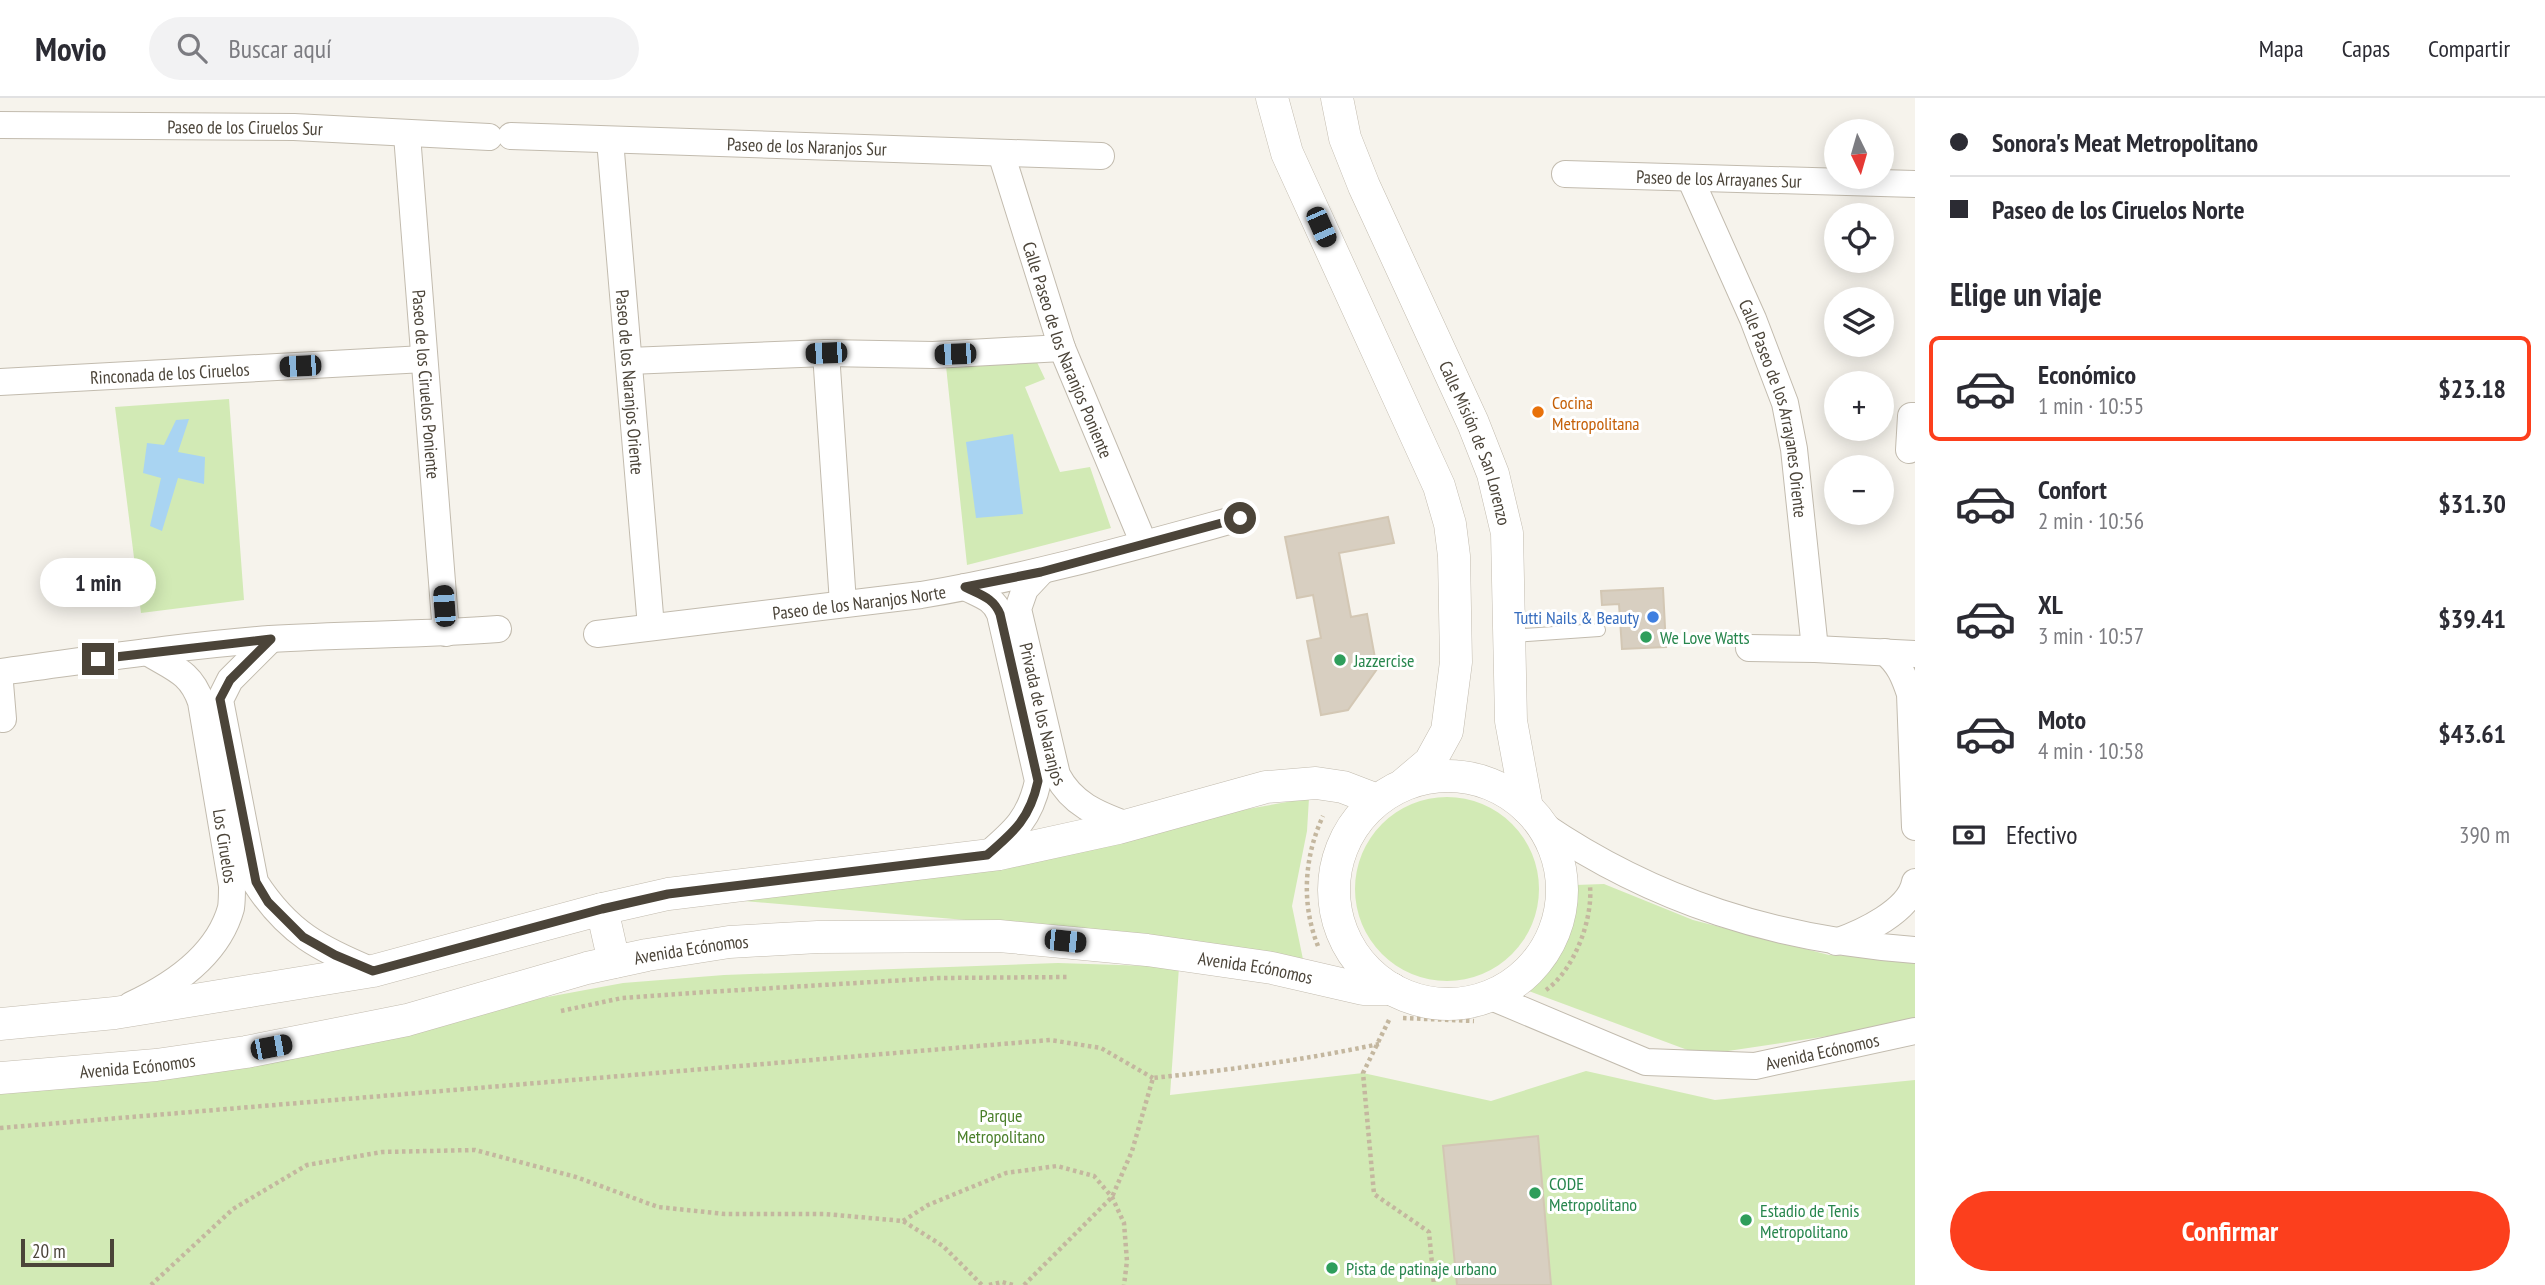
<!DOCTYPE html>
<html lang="es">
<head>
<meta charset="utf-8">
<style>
	body { margin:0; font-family:"PT Sans Narrow",sans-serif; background:#f2f2f3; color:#2b2b33; height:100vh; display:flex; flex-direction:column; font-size:26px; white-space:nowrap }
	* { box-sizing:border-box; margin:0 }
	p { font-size:23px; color:#7c7c81 }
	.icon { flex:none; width:38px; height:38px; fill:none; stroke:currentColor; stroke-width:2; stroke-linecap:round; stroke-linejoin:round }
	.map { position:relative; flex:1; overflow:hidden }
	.sheet { display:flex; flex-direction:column; background:#fff; width:630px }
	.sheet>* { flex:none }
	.banner { display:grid; align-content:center; height:154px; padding:0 35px; background:#fff }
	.needle { width:46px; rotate:175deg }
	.buttons { position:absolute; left:1824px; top:21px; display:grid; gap:14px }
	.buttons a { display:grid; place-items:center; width:70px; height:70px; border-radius:50%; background:#fff; box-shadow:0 4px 18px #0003; font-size:35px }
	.scale { position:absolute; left:21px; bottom:18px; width:93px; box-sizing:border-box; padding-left:7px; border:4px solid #4b4439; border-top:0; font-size:19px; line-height:24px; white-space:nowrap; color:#4b4439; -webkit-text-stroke:5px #fff; paint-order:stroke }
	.end { position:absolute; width:32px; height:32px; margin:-16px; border:9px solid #4b4439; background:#fff; box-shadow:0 0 0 4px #fff }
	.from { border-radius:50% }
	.bubble { position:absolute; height:49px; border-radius:24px; background:#fff; box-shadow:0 4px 18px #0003; font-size:23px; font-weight:700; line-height:49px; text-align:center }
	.car { position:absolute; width:21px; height:42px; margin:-21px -10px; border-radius:9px; box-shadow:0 0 5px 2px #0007; background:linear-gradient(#222 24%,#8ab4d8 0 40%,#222 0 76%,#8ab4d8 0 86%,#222 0) }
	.banner b { display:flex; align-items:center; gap:24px; height:66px; font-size:26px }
	.banner b+b { border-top:2px solid #e1e1e2 }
	.banner i { width:18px; height:18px; background:#2b2b33 }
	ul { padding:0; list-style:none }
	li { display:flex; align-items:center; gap:21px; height:105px; margin:0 14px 10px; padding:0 21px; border:4px solid transparent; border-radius:10px }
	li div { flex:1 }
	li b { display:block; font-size:26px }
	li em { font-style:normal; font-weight:700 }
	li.current { border-color:#fc3f1d }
	li>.icon { width:63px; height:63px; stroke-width:1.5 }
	h2 { padding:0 35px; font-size:32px; line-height:84px }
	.pay { display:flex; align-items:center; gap:18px; height:77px; padding:0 35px; font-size:26px }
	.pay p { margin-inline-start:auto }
	.cta { display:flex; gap:14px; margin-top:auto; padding:14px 35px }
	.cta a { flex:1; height:80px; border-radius:42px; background:#fc3f1d; color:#fff; font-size:28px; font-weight:700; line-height:80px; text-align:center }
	header { display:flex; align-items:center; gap:42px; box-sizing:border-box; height:98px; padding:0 35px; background:#fff; border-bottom:2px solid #e1e1e2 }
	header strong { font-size:33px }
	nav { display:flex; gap:38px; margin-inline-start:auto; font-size:24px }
	.search { width:490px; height:63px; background:#f2f2f3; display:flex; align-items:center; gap:18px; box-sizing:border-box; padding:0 24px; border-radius:38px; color:#7c7c81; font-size:26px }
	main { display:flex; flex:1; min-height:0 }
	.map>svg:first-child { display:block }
</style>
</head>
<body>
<header>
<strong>Movio</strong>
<div class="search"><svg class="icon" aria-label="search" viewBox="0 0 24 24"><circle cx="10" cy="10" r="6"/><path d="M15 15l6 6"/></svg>Buscar aquí</div>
<nav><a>Mapa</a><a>Capas</a><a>Compartir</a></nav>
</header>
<main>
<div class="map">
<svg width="1915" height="1187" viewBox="0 0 1915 1187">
	<rect width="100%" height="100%" fill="#f6f3ec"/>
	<path fill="#d2eab5" d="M 1036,262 L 1045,281 L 1025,289 L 1060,374 L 1090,369 L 1111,430 L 967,467 L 946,268 Z
		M 229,301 L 244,502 L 141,515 L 115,309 Z
		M1355 791a92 92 0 1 1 184 0a92 92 0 1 1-184 0Z
		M 1309,700 L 1307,733 L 1292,808 L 1305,871 L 1047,829 L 744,803 L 746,793 L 1164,726 Z
		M 1604,786 L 1693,822 L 1829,857 L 1915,860 L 1915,925 L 1701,957 L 1518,889 L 1558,857 L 1575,787 Z
		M 1058,865 L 1179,869 L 1170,997 L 1363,975 L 1491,1003 L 1586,973 L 1715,1002 L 1915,982 L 1915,1187 L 0,1187 L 0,993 L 312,953 L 542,900 L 623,885 L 724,877 Z"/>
	<path fill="#a9d4f2" d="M 189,321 L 178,354 L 205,359 L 204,386 L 178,380 L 162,433 L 150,428 L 161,380 L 143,375 L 147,345 L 164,347 L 176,322 Z
		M 1013,336 L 1023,416 L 976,420 L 966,344 Z"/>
	<path fill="#d8cfc1" stroke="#d3c7b4" stroke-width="2" d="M 1388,419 L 1394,445 L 1339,455 L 1351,519 L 1367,516 L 1377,571 L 1348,612 L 1321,617 L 1307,543 L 1321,540 L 1313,497 L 1297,500 L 1285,439 Z
		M 1663,490 L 1666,549 L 1622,551 L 1619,506 L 1602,507 L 1601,493 Z
		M 1538,1038 L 1551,1187 L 1457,1187 L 1443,1048 Z"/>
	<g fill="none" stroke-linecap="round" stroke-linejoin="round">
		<g stroke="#c2bbae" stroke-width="14">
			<path id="service" d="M 1511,538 L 1599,532"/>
		</g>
		<g stroke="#c2bbae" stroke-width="28">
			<g id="minor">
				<path id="s1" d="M 0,27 L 294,29 L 489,39"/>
				<path id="s2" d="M 407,37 L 446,535"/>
				<path id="s3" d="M 511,38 L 1101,58"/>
				<path id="s4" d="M 610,42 L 651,529"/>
				<path id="s5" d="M 1001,55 L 1062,250 L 1144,446"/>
				<path id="s6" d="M 1565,76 L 1915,86"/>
				<path id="s7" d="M 1690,80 L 1753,221 L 1785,305 L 1794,351 L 1815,551"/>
				<path d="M 826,255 L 843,505"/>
				<path d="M 629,263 L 826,255 L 933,257 L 1062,250"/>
				<path id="s8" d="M 0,284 L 424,261"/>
				<path d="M 1909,352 L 1911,318 L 1915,318"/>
				<path id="s9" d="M 1041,474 L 1025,491 L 1018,511 L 1057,677 C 1072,706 1097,716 1127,727"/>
				<path d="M 965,489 C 980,497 993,499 1000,516 L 1038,683 C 1030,720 1015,733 987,757"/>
				<path id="s10" d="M 597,536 L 921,497 C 1029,479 1134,449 1240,420"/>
				<path d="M 271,541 L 230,582 L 220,602 L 255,784 C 288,835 320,851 373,873"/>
				<path d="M 1749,550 L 1815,551 L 1915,556"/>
				<path d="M 1885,554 C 1899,566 1904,578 1910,596 L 1915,729"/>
				<path d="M 0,574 C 90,562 179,548 270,541 C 346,536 422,537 498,531"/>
				<path d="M 0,585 L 3,621"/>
				<path d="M 1541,726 C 1655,804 1778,842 1915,852"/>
				<path d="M 1836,844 C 1862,835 1910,813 1915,784"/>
				<path id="s11" d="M 1489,898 L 1646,964 L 1755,968 L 1915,933"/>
				<path d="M 131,907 C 172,888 218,857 231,810 C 232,803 232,795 232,788 L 201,604 C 191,574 173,570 147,554"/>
			</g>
		</g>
		<g stroke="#c2bbae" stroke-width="33">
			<g id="tertiary">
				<path d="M 1272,0 L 1287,55 L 1439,388 L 1450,426 L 1454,458 L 1456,564 L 1447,633 L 1430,664 L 1404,686"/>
				<path id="s12" d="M 1337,0 L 1345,40 L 1364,88 L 1473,325 L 1493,376 L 1507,435 L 1511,623 L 1527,710"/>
				<circle cx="1448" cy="792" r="114"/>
				<path d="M 602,811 L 614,864"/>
				<path d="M 0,926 L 115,915 L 373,873 L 602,811 L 668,796 L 999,756 L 1118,730 L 1266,689 L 1316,685 L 1343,689 L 1377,702"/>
				<path id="s13" d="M 0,980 L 156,967 L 246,954 L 407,922 L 587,870 L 647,857 L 729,844 L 818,839 L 999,838 L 1147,852 L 1272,870 L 1363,891 L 1392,891"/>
			</g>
		</g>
		<path stroke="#c4b79f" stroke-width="4.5" stroke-dasharray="3.5 3.5" stroke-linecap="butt" d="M 1318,848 C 1301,806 1304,759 1323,718
			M 1546,892 C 1574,872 1593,822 1590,788
			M 561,913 L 622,900 L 707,894 L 939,880 L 1069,879
			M 1403,920 L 1474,923
			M 1389,922 L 1363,975 L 1374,1096 L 1429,1134 L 1434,1187
			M 0,1030 L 1050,942 L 1101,950 L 1153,980
			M 903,1123 L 928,1107 L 1006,1075 L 1057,1068 L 1094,1078 L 1112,1099 L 1124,1125 L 1127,1163 L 1124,1187
			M 151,1187 L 233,1111 L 307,1067 L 382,1054 L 475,1052 L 576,1079 L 658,1109 L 725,1116 L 825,1116 L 903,1123 L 943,1148 L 982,1187
			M 989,1187 L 1002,1184 L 1013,1187
			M 1024,1187 L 1112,1099 L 1132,1053 L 1153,980 C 1229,972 1304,962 1379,946"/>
		<use href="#service" stroke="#fff" stroke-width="12"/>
		<use href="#minor" stroke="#fff" stroke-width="26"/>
		<use href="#tertiary" stroke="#fff" stroke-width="32"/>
	</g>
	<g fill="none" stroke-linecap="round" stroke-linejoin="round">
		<path stroke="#4b4439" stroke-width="9" d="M 98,561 L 271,541 L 230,582 L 220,601 L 256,784 L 268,804 L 303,839 L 335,857 L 373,873 L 602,811 L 668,796 L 987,757 C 1015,733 1030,720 1038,683 L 1000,516 C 993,499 980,497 965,489 L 1041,474 L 1240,420"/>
	</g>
	<circle fill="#e8710a" stroke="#fff" stroke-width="2.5" cx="1538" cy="314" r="7"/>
	<circle fill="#3f7fe0" stroke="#fff" stroke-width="2.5" cx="1653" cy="519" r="7"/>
	<g fill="#2e9e5b" stroke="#fff" stroke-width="2.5">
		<circle cx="1646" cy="539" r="7"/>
		<circle cx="1340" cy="562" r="7"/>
		<circle cx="1535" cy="1095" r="7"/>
		<circle cx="1746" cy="1122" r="7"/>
		<circle cx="1332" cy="1170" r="7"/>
	</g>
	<g text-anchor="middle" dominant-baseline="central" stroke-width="6" stroke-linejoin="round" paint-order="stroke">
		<g font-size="18" fill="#4b4439" stroke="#fff">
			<text stroke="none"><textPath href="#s1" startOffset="245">Paseo de los Ciruelos Sur</textPath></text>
			<text stroke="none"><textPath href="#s3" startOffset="296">Paseo de los Naranjos Sur</textPath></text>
			<text stroke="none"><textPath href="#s6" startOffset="154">Paseo de los Arrayanes Sur</textPath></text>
			<text stroke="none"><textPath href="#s5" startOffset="208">Calle Paseo de los Naranjos Poniente</textPath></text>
			<text stroke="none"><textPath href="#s8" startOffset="170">Rinconada de los Ciruelos</textPath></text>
			<text stroke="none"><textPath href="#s4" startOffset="243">Paseo de los Naranjos Oriente</textPath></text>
			<text stroke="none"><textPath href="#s2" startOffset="250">Paseo de los Ciruelos Poniente</textPath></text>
			<text stroke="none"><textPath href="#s7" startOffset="247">Calle Paseo de los Arrayanes Oriente</textPath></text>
			<text stroke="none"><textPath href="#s12" startOffset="373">Calle Misión de San Lorenzo</textPath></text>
			<text stroke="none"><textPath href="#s10" startOffset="264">Paseo de los Naranjos Norte</textPath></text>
			<text stroke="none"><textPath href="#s9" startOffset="152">Privada de los Naranjos</textPath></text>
			<text transform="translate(225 748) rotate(81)">Los Ciruelos</text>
			<text stroke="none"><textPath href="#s13" startOffset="705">Avenida Ecónomos</textPath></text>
			<text stroke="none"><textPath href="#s13" startOffset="1272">Avenida Ecónomos</textPath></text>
			<text stroke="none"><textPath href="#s11" startOffset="348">Avenida Ecónomos</textPath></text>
			<text stroke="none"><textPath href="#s13" startOffset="138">Avenida Ecónomos</textPath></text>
		</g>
		<g font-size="18" fill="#c56008" stroke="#fff" text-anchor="start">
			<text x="1552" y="304">Cocina<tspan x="1552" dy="21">Metropolitana</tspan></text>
		</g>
		<g font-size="18" fill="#366cbe" stroke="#fff" text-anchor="end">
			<text x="1639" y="519">Tutti Nails &amp; Beauty</text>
		</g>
		<g font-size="18" fill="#27864d" stroke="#fff" text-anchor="start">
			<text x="1660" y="539">We Love Watts</text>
			<text x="1354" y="562">Jazzercise</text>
			<text x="1549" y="1085">CODE<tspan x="1549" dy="21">Metropolitano</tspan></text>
			<text x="1760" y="1112">Estadio de Tenis<tspan x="1760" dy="21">Metropolitano</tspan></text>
			<text x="1346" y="1170">Pista de patinaje urbano</text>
		</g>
		<g font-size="18" fill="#4a7f2a" stroke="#fff">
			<text x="1001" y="1017">Parque<tspan x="1001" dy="21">Metropolitano</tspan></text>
		</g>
	</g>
</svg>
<div class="buttons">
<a><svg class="needle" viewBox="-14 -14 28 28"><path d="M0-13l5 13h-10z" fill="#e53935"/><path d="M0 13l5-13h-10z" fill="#7c7c81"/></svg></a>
<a><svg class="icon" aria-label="locate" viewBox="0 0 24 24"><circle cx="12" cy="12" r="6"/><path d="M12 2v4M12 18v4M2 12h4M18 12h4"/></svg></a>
<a><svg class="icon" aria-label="layers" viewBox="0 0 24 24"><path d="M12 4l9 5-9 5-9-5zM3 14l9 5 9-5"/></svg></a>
<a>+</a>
<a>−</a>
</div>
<div class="scale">20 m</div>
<i class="end from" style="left:1240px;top:420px"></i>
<i class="end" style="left:98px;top:561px"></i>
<div class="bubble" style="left:40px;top:460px;width:116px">1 min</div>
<i class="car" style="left:1321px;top:129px;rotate:156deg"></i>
<i class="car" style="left:826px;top:255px;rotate:268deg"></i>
<i class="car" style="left:955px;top:256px;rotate:268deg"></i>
<i class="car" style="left:300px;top:268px;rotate:267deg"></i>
<i class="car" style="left:444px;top:508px;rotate:356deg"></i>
<i class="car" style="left:1065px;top:843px;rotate:96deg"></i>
<i class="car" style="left:271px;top:949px;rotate:79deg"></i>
</div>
<section class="sheet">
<div class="banner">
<b><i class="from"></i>Sonora's Meat Metropolitano</b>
<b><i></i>Paseo de los Ciruelos Norte</b>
</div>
<h2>Elige un viaje</h2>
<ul>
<li class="current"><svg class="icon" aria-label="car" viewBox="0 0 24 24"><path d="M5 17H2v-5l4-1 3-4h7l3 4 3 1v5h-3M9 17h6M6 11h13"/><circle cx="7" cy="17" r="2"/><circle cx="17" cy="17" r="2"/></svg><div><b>Económico</b><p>1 min · 10:55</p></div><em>$23.18</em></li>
<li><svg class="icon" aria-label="car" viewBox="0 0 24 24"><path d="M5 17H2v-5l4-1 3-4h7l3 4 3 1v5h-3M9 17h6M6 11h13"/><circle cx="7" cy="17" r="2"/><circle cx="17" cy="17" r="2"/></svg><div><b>Confort</b><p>2 min · 10:56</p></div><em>$31.30</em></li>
<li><svg class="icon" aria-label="car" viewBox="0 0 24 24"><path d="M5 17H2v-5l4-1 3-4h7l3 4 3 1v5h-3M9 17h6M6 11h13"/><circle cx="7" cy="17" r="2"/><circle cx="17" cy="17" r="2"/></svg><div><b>XL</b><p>3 min · 10:57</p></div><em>$39.41</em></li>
<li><svg class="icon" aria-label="car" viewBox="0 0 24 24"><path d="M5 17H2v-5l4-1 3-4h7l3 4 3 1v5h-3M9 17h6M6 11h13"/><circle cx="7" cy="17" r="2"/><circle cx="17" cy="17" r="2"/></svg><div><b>Moto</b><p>4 min · 10:58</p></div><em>$43.61</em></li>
</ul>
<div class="pay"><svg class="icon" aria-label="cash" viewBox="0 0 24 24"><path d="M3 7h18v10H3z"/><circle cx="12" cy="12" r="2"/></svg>Efectivo<p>390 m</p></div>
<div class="cta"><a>Confirmar</a></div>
</section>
</main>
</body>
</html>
